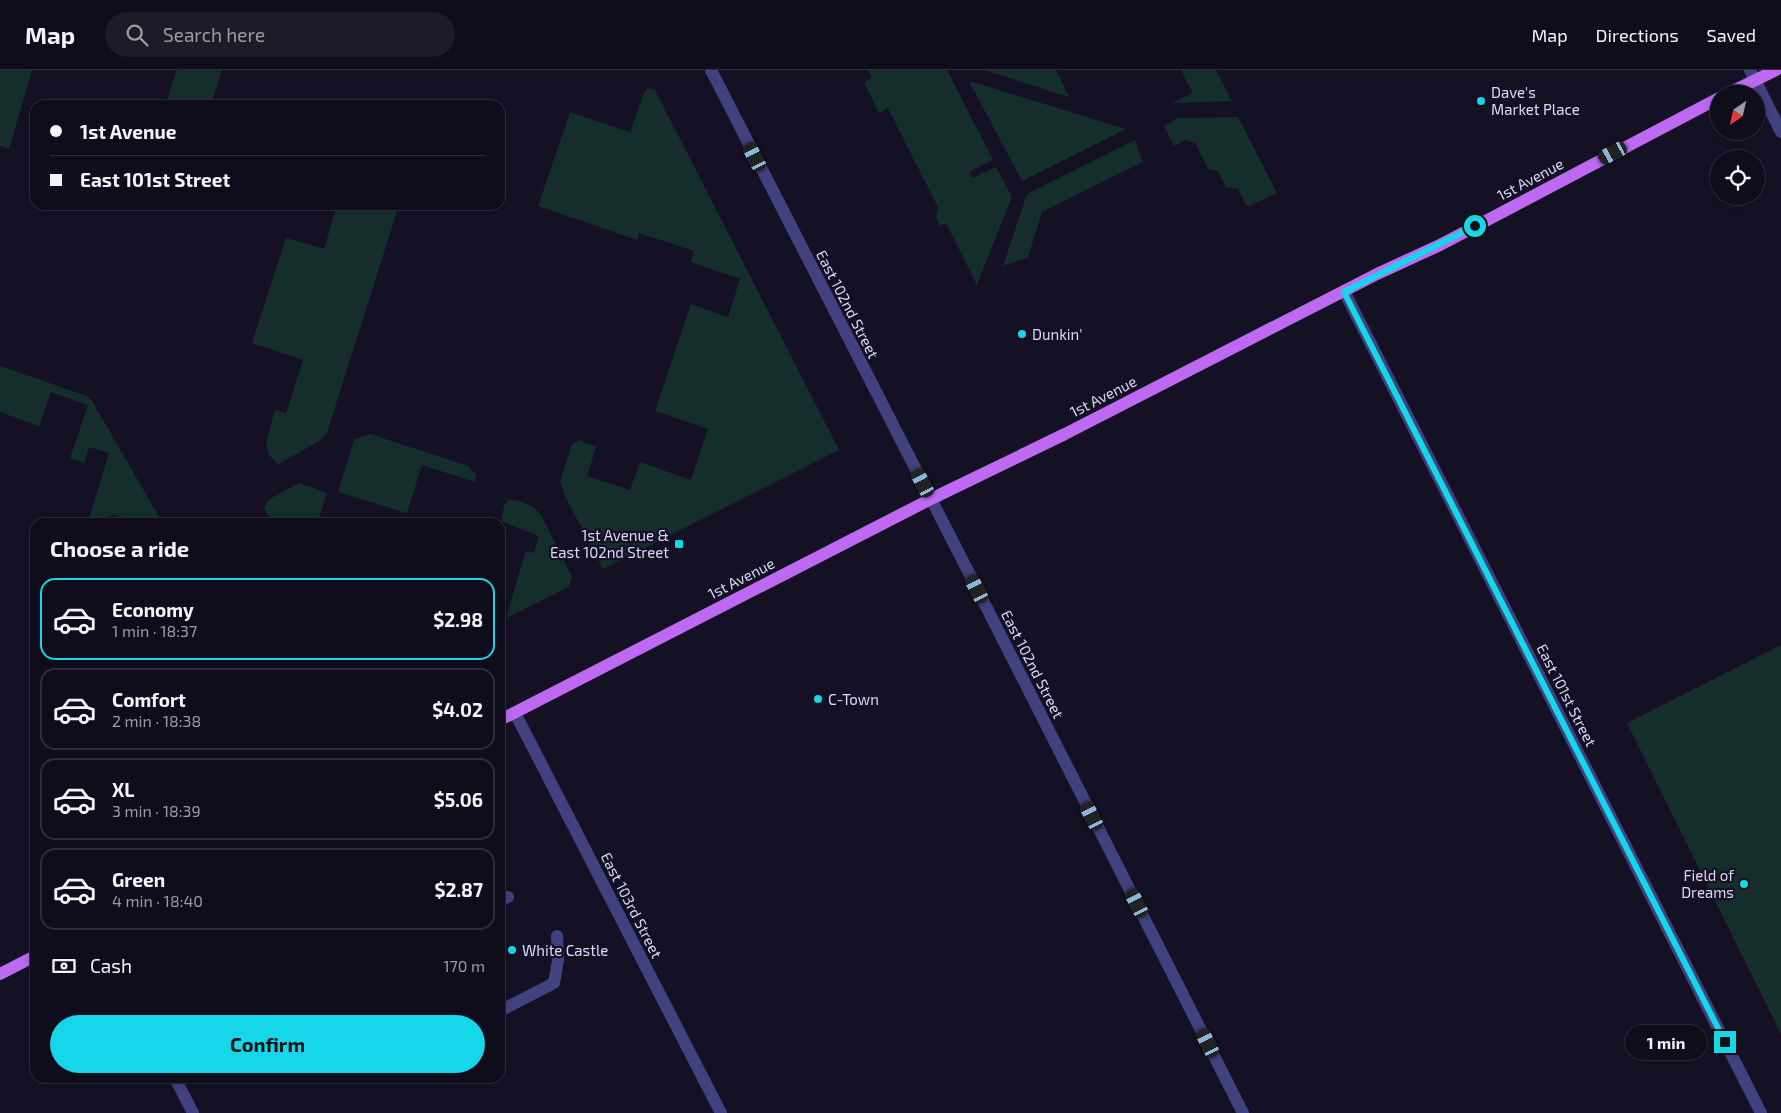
<!DOCTYPE html>
<html lang="en">
<head>
<meta charset="utf-8">
<style>
	body { margin:0; font-family:"Exo 2",sans-serif; background:#1d1b28; color:#f1f3f6; height:100vh; display:flex; flex-direction:column; font-size:19px; white-space:nowrap }
	* { box-sizing:border-box; margin:0 }
	p { font-size:16px; color:#9b9ca3 }
	.icon { flex:none; width:28px; height:28px; fill:none; stroke:currentColor; stroke-width:2; stroke-linecap:round; stroke-linejoin:round }
	.map { position:relative; flex:1; overflow:hidden }
	.sheet { position:absolute; left:30px; top:448px; width:475px; height:565px; display:flex; flex-direction:column; background:#0f0d1b; border-radius:15px; box-shadow:0 2px 8px #0003,0 0 0 1px #2f2d3a }
	.sheet>* { flex:none }
	.top-card { position:absolute; left:30px; top:30px; width:475px; height:110px; border-radius:15px; box-shadow:0 2px 8px #0003,0 0 0 1px #2f2d3a; display:grid; align-content:center; height:110px; padding:0 20px; background:#0f0d1b }
	.needle { width:32px; rotate:214deg }
	.buttons { position:absolute; left:1710px; top:15px; display:grid; gap:10px }
	.buttons a { display:grid; place-items:center; width:55px; height:55px; border-radius:50%; background:#0f0d1b; box-shadow:0 2px 8px #0003,0 0 0 1px #2f2d3a; font-size:25px }
	.end { position:absolute; width:22px; height:22px; margin:-11px; border:6px solid #16d6e9; background:#111; box-shadow:0 0 0 2px #111 }
	.from { border-radius:50% }
	.bubble { position:absolute; height:35px; border-radius:18px; background:#0f0d1b; box-shadow:0 2px 8px #0003,0 0 0 1px #2f2d3a; font-size:16px; font-weight:700; line-height:35px; text-align:center }
	.car { position:absolute; width:15px; height:30px; margin:-15px -8px; border-radius:6px; box-shadow:0 0 4px 1px #0007; background:linear-gradient(#222 24%,#8ab4d8 0 40%,#222 0 76%,#8ab4d8 0 86%,#222 0) }
	.top-card b { display:flex; align-items:center; gap:18px; height:48px; font-size:19px }
	.top-card b+b { border-top:1px solid #2f2d3a }
	.top-card i { width:12px; height:12px; background:#f1f3f6 }
	ul { padding:0; list-style:none }
	li { display:flex; align-items:center; gap:15px; height:82px; margin:0 10px 8px; padding:0 10px; border:2px solid #2f2d3a; border-radius:15px }
	li div { flex:1 }
	li b { display:block; font-size:19px }
	li em { font-style:normal; font-weight:700 }
	li.selected { border-color:#16d6e9 }
	li>.icon { width:45px; height:45px; stroke-width:1.5 }
	h2 { padding:0 20px; font-size:22px; line-height:60px }
	.pay { display:flex; align-items:center; gap:12px; height:55px; padding:0 20px; font-size:19px }
	.pay p { margin-inline-start:auto }
	.action { display:flex; gap:10px; margin-top:auto; padding:10px 20px }
	.action a { flex:1; height:58px; border-radius:30px; background:#16d6e9; color:#111; font-size:20px; font-weight:700; line-height:58px; text-align:center }
	header { display:flex; align-items:center; gap:30px; box-sizing:border-box; height:70px; padding:0 25px; background:#0f0d1b; border-bottom:1px solid #2f2d3a }
	header strong { font-size:24px }
	nav { display:flex; gap:28px; margin-inline-start:auto; font-size:18px }
	.search { width:350px; height:45px; background:#1d1b28; display:flex; align-items:center; gap:12px; box-sizing:border-box; padding:0 18px; border-radius:28px; color:#9b9ca3; font-size:19px }
	.map>svg:first-child { display:block }
</style>
</head>
<body>
<header>
<strong>Map</strong>
<div class="search"><svg class="icon" aria-label="search" viewBox="0 0 24 24"><circle cx="10" cy="10" r="6"/><path d="M15 15l6 6"/></svg>Search here</div>
<nav><a>Map</a><a>Directions</a><a>Saved</a></nav>
</header>
<div class="map">
<svg width="1781" height="1043" viewBox="0 0 1781 1043">
	<rect width="100%" height="100%" fill="#141124"/>
	<path fill="#152e2c" d="M 0,0 L 32,0 L 9,79 L 0,76 Z
		M 177,0 L 222,0 L 211,35 L 165,35 Z
		M 868,0 L 947,0 L 993,90 L 970,101 L 972,108 L 996,97 L 1012,127 L 976,217 L 976,213 L 946,153 L 940,156 L 936,147 L 938,137 L 888,38 L 879,43 L 864,12 L 872,8 Z
		M 984,0 L 1056,0 L 1069,27 Z
		M 1181,0 L 1216,0 L 1232,31 L 1172,33 L 1193,23 Z
		M 969,11 L 1126,59 L 1022,111 Z
		M 648,18 L 655,20 L 839,380 L 603,499 L 565,426 L 560,412 L 572,374 L 579,370 L 596,377 L 587,406 L 630,420 L 640,392 L 691,410 L 708,359 L 655,341 L 691,234 L 728,247 L 740,209 L 691,192 L 694,181 L 639,163 L 637,170 L 538,136 L 570,42 L 630,62 L 644,23 Z
		M 1238,47 L 1277,123 L 1247,137 L 1238,119 L 1226,117 L 1218,101 L 1208,99 L 1195,73 L 1185,70 L 1174,76 L 1164,56 L 1178,48 Z
		M 1135,70 L 1143,92 L 1042,142 L 1028,187 L 1003,196 L 1027,124 Z
		M 323,135 L 399,135 L 327,363 L 318,372 L 278,394 L 269,385 L 266,372 L 275,340 L 286,343 L 303,290 L 252,273 L 286,168 L 324,179 L 336,139 Z
		M 0,296 L 87,326 L 92,331 L 162,452 L 130,452 L 128,449 L 113,445 L 97,452 L 88,452 L 109,383 L 89,377 L 84,393 L 70,388 L 88,335 L 51,322 L 39,356 L 0,342 Z
		M 370,364 L 468,396 L 476,405 L 475,412 L 422,395 L 407,443 L 338,422 L 354,370 Z
		M 299,413 L 327,423 L 318,452 L 272,452 L 264,439 L 268,430 Z
		M 508,430 C 522,430 533,435 541,445 L 572,507 L 569,517 L 507,548 L 510,534 L 526,481 L 534,483 L 539,466 L 501,451 L 504,436 Z
		M 1781,575 L 1781,964 L 1627,653 Z"/>
	<g fill="none" stroke-linecap="round" stroke-linejoin="round">
		<path stroke="#42417f" stroke-width="12" d="M 711,0 L 968,501 L 1243,1043
			M 1750,0 L 1781,62
			M 1344,221 L 1761,1043
			M 515,643 L 721,1043
			M 500,831 L 508,827
			M 500,941 L 554,913 L 558,890 L 557,866
			M 175,1008 L 193,1043"/>
		<path stroke="#bd69f1" stroke-width="12" d="M 1727,24 L 1776,0
			M 500,650 L 931,429 L 1065,364 L 1377,204 L 1440,175 L 1719,28
			M 0,904 L 35,886"/>
	</g>
	<g fill="none" stroke-linecap="round" stroke-linejoin="round">
		<path stroke="#16d6e9" stroke-width="6" d="M 1475,156 L 1344,222 L 1725,972"/>
	</g>
	<g fill="#16d6e9" stroke="#141124" stroke-width="2">
		<circle cx="1481" cy="31" r="5"/>
		<circle cx="1022" cy="264" r="5"/>
		<rect x="674" y="469" width="10" height="10" rx="2.5"/>
		<circle cx="818" cy="629" r="5"/>
		<circle cx="1744" cy="814" r="5"/>
		<circle cx="512" cy="880" r="5"/>
	</g>
	<g text-anchor="middle" dominant-baseline="central" stroke-width="4.5" stroke-linejoin="round" paint-order="stroke">
		<g font-size="15" fill="#dcd8fb" stroke="#141124" text-anchor="start">
			<text x="1491" y="22">Dave's<tspan x="1491" dy="17">Market Place</tspan></text>
			<text x="1032" y="264">Dunkin'</text>
			<text x="669" y="465" text-anchor="end">1st Avenue &amp;<tspan x="669" dy="17">East 102nd Street</tspan></text>
			<text x="828" y="629">C-Town</text>
			<text x="1734" y="805" text-anchor="end">Field of<tspan x="1734" dy="17">Dreams</tspan></text>
			<text x="522" y="880">White Castle</text>
		</g>
		<g font-size="15" fill="#dcd8fb" stroke="#141124">
			<text transform="translate(1530 109) rotate(-28)">1st Avenue</text>
			<text transform="translate(848 234) rotate(63)">East 102nd Street</text>
			<text transform="translate(1103 326) rotate(-27)">1st Avenue</text>
			<text transform="translate(741 508) rotate(-27)">1st Avenue</text>
			<text transform="translate(1033 594) rotate(63)">East 102nd Street</text>
			<text transform="translate(1567 625) rotate(63)">East 101st Street</text>
			<text transform="translate(632 835) rotate(63)">East 103rd Street</text>
		</g>
	</g>
</svg>
<div class="buttons">
<a><svg class="needle" viewBox="-14 -14 28 28"><path d="M0-13l5 13h-10z" fill="#e53935"/><path d="M0 13l5-13h-10z" fill="#9b9ca3"/></svg></a>
<a><svg class="icon" aria-label="locate" viewBox="0 0 24 24"><circle cx="12" cy="12" r="6"/><path d="M12 2v4M12 18v4M2 12h4M18 12h4"/></svg></a>
</div>
<i class="end from" style="left:1475px;top:156px"></i>
<i class="end" style="left:1725px;top:972px"></i>
<div class="bubble" style="left:1625px;top:955px;width:82px">1 min</div>
<i class="car" style="left:1613px;top:83px;rotate:242deg"></i>
<i class="car" style="left:755px;top:87px;rotate:333deg"></i>
<i class="car" style="left:923px;top:413px;rotate:332deg"></i>
<i class="car" style="left:977px;top:519px;rotate:333deg"></i>
<i class="car" style="left:1092px;top:746px;rotate:333deg"></i>
<i class="car" style="left:1137px;top:833px;rotate:333deg"></i>
<i class="car" style="left:1208px;top:973px;rotate:333deg"></i>
<div class="top-card">
<b><i class="from"></i>1st Avenue</b>
<b><i></i>East 101st Street</b>
</div>
<section class="sheet">
<h2>Choose a ride</h2>
<ul>
<li class="selected"><svg class="icon" aria-label="car" viewBox="0 0 24 24"><path d="M5 17H2v-5l4-1 3-4h7l3 4 3 1v5h-3M9 17h6M6 11h13"/><circle cx="7" cy="17" r="2"/><circle cx="17" cy="17" r="2"/></svg><div><b>Economy</b><p>1 min · 18:37</p></div><em>$2.98</em></li>
<li><svg class="icon" aria-label="car" viewBox="0 0 24 24"><path d="M5 17H2v-5l4-1 3-4h7l3 4 3 1v5h-3M9 17h6M6 11h13"/><circle cx="7" cy="17" r="2"/><circle cx="17" cy="17" r="2"/></svg><div><b>Comfort</b><p>2 min · 18:38</p></div><em>$4.02</em></li>
<li><svg class="icon" aria-label="car" viewBox="0 0 24 24"><path d="M5 17H2v-5l4-1 3-4h7l3 4 3 1v5h-3M9 17h6M6 11h13"/><circle cx="7" cy="17" r="2"/><circle cx="17" cy="17" r="2"/></svg><div><b>XL</b><p>3 min · 18:39</p></div><em>$5.06</em></li>
<li><svg class="icon" aria-label="car" viewBox="0 0 24 24"><path d="M5 17H2v-5l4-1 3-4h7l3 4 3 1v5h-3M9 17h6M6 11h13"/><circle cx="7" cy="17" r="2"/><circle cx="17" cy="17" r="2"/></svg><div><b>Green</b><p>4 min · 18:40</p></div><em>$2.87</em></li>
</ul>
<div class="pay"><svg class="icon" aria-label="cash" viewBox="0 0 24 24"><path d="M3 7h18v10H3z"/><circle cx="12" cy="12" r="2"/></svg>Cash<p>170 m</p></div>
<div class="action"><a>Confirm</a></div>
</section>
</div>
</body>
</html>
